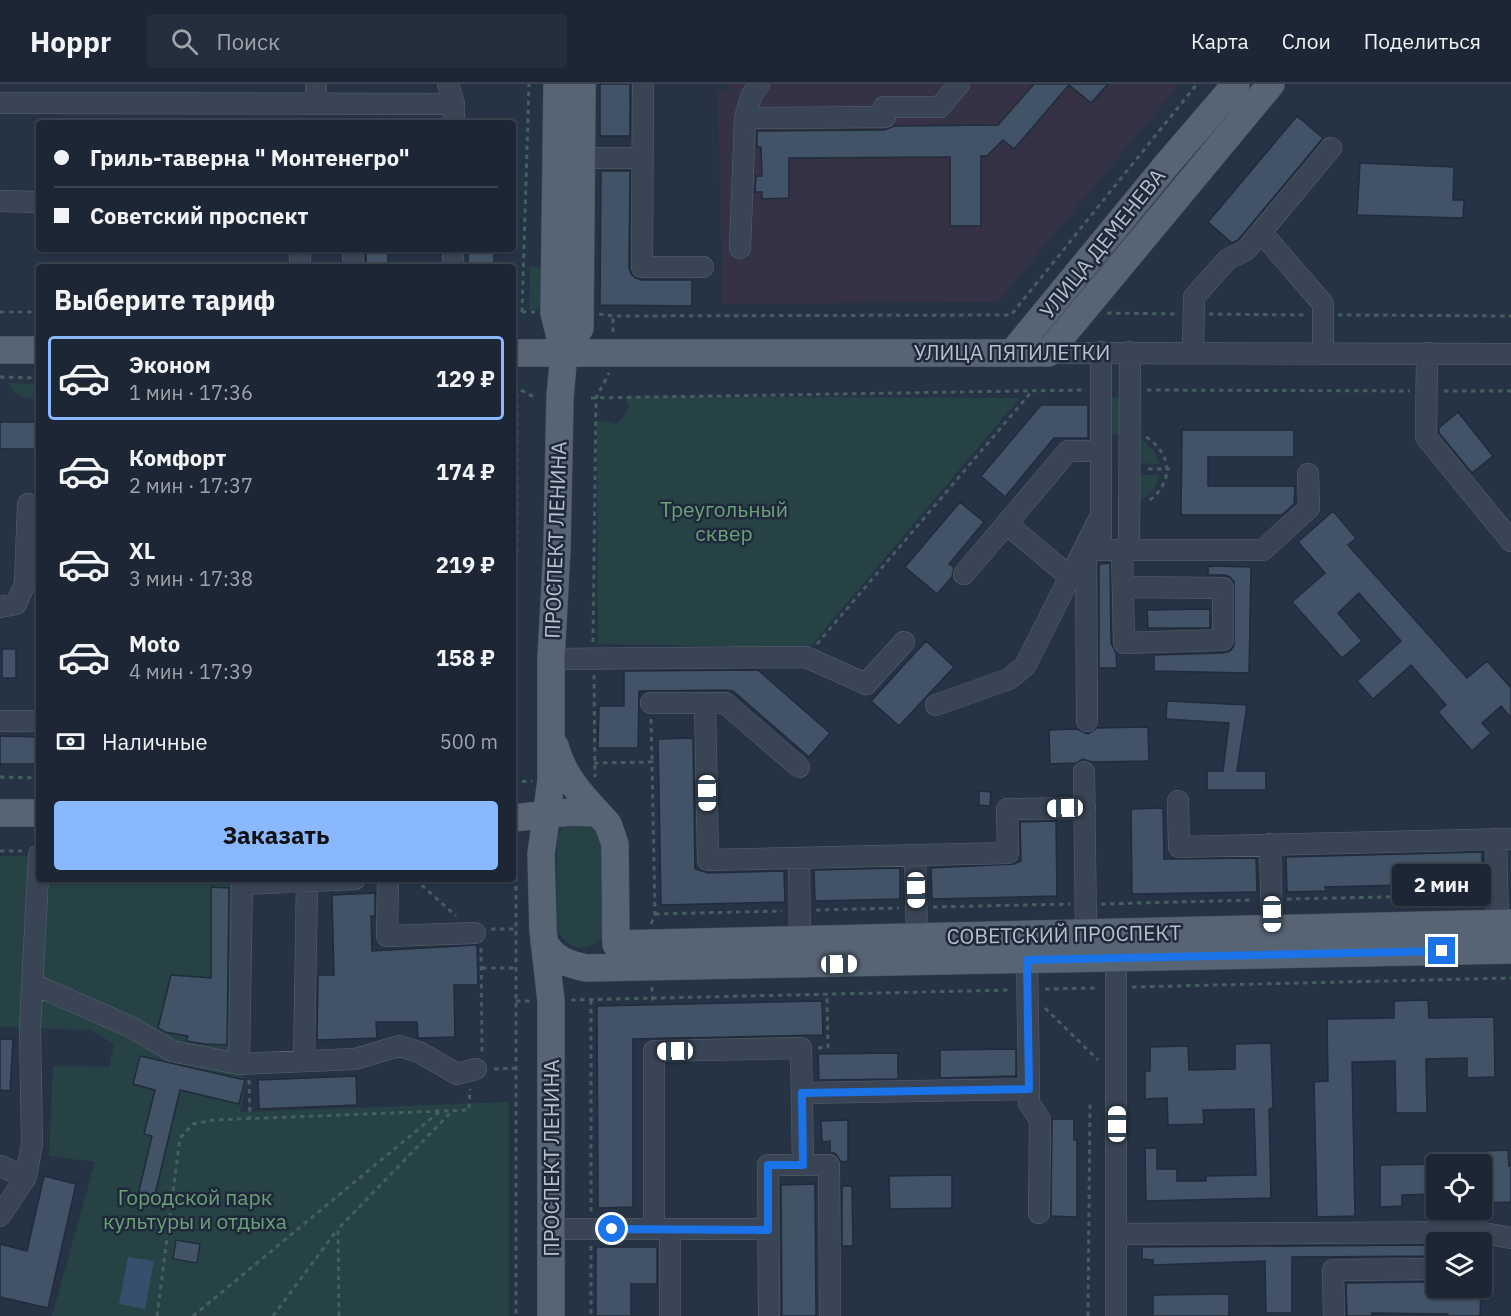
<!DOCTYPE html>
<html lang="ru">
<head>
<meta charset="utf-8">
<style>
	body { margin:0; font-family:"IBM Plex Sans",sans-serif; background:#252e3c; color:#f1f3f6; height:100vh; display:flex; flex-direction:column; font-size:22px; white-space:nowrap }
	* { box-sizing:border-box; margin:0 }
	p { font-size:20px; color:#a0a5ac }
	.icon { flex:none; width:33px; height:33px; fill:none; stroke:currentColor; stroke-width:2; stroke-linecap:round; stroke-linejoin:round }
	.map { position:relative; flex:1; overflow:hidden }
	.details { position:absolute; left:36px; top:180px; width:480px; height:618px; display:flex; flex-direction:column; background:#1c2634; border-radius:6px; box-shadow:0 2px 4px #0004,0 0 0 2px #3a434f }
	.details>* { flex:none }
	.banner { position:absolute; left:36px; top:36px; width:480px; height:132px; border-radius:6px; box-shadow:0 2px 4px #0004,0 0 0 2px #3a434f; display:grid; align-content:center; height:132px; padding:0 18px; background:#1c2634 }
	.tools { position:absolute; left:1426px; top:1070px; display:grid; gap:12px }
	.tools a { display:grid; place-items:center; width:66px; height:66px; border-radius:6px; background:#1c2634; box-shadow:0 2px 4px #0004,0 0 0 2px #3a434f; font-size:30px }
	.end { position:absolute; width:27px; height:27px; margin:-14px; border:8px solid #1a73e8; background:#fff; box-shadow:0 0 0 3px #fff }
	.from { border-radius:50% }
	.bubble { position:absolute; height:42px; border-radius:6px; background:#1c2634; box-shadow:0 2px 4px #0004,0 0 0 2px #3a434f; font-size:20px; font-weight:700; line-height:42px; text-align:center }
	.car { position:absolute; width:18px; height:36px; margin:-18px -9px; border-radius:8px; box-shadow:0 0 4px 2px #0007; background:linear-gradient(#fff 24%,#345 0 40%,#fff 0 76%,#345 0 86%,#fff 0) }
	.banner b { display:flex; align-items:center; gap:21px; height:57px; font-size:22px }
	.banner b+b { border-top:2px solid #3a434f }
	.banner i { width:15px; height:15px; background:#f1f3f6 }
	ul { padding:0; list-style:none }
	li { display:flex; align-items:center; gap:18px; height:84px; margin:0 12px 9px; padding:0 6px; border:3px solid transparent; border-radius:6px }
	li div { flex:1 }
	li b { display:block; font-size:22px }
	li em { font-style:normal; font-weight:700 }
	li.current { border-color:#8ab8ff }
	li>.icon { width:54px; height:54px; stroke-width:1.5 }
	h2 { padding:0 18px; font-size:27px; line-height:72px }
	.pay { display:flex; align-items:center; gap:15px; height:66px; padding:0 18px; font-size:22px }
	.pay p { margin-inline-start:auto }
	.primary-button { display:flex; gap:12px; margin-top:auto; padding:12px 18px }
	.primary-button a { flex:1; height:69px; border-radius:6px; background:#8ab8ff; color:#111; font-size:24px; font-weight:700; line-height:69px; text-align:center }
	header { display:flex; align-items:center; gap:36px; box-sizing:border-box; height:84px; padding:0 30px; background:#1c2634; border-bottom:2px solid #3a434f }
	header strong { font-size:28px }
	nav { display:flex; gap:33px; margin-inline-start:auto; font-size:21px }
	.search { width:420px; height:54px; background:#252e3c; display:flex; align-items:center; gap:15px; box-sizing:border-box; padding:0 21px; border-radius:6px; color:#a0a5ac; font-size:22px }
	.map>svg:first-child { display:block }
</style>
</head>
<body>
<header>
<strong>Hoppr</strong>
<div class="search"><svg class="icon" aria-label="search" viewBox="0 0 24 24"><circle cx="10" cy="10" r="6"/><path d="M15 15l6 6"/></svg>Поиск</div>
<nav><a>Карта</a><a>Слои</a><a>Поделиться</a></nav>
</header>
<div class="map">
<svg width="1511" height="1232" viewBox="0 0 1511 1232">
	<rect width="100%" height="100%" fill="#253345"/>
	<path fill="#343244" d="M 730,0 L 1180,0 L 998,218 L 722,220 L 718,6 L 730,7 Z"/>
	<path fill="#274245" d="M 530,182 L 538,183 L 542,188 L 545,225 L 529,226 Z
		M 8,299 L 36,300 L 37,315 C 24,314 14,312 8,299 Z
		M 625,312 L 1020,314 L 809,564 L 598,560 L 597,336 L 616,340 L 624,333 L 629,323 Z
		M 1106,313 L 1125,313 L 1125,350 L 1106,350 Z
		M 1137,353 C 1149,359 1155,367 1160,380 L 1137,379 Z
		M 1137,391 L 1160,391 C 1156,404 1150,412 1137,418 Z
		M 583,736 L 603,747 L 605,850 C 589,873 568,866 556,844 L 557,751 L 566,741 Z
		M 0,772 L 39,772 L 39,795 L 234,795 L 234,983 L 247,997 L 240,1028 L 509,1018 L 509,1232 L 52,1232 L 95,1078 L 49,1072 L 53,982 L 109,983 L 114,960 L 91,946 L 0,943 Z"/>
	<path fill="#374e6d" d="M 128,1173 L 154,1177 L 145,1225 L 119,1220 Z"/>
	<path fill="#435367" stroke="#202b3b" stroke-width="1.5" d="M 600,0 L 630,0 L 630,52 L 600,52 Z
		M 1034,0 L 1108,0 L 1091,19 L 1069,1 L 1014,65 L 1003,56 L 987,72 L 981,72 L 981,142 L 950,142 L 950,73 L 789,74 L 789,114 L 762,115 L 762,108 L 755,108 L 756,92 L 762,92 L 761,63 L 757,63 L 757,47 L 885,46 L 894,42 L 998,41 Z
		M 1297,32 L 1323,54 L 1238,156 L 1232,159 L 1208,138 Z
		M 1360,79 L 1454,83 L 1453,116 L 1464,116 L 1463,134 L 1357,131 Z
		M 601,87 L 630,87 L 629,183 L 631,190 L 636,194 L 642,196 L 692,196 L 692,222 L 600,221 Z
		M 366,165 L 388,165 L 388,183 L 366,183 Z
		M 468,165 L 494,165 L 494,183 L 468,183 Z
		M 1041,321 L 1088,321 L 1088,354 L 1054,354 L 1005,413 L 981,392 Z
		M 1458,328 L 1493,372 L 1472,389 L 1439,349 L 1439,344 Z
		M 0,338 L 39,338 L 39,365 L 0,365 Z
		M 1182,346 L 1294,346 L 1294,373 L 1208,373 L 1208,402 L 1295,402 L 1294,420 L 1282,431 L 1181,431 Z
		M 960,418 L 984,438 L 949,480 L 954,483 L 952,493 L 937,510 L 905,483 Z
		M 1333,427 L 1356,454 L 1348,461 L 1467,594 L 1487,577 L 1511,604 L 1511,634 L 1501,622 L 1482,639 L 1491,649 L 1472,667 L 1438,628 L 1446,621 L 1411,581 L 1373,615 L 1357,597 L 1401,557 L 1359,509 L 1338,529 L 1362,557 L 1342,574 L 1292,518 L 1325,489 L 1298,458 Z
		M 1110,479 L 1111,559 L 1116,569 L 1117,584 L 1099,584 L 1099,480 Z
		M 1208,482 L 1251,483 L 1249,589 L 1154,587 L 1154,571 L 1223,569 L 1230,567 L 1234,562 L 1234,498 L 1230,493 L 1224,491 L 1208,491 Z
		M 1210,525 L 1210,544 L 1148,544 L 1147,526 Z
		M 926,557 L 954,583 L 899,642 L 871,617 Z
		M 2,565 L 16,565 L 16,594 L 2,594 Z
		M 758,586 L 830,649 L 809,673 L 733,607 L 725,606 L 639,607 L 638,664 L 598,664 L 599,622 L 624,622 L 624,587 Z
		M 1167,617 L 1247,621 L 1237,687 L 1266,687 L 1266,706 L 1207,706 L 1207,687 L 1223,687 L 1229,639 L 1166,635 Z
		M 1148,643 L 1149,677 L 1092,678 L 1083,675 L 1076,679 L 1050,680 L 1049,646 L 1077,645 L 1088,650 L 1097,644 Z
		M 0,652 L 39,653 L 39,680 L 0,680 Z
		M 693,654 L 695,785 L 708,789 L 784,787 L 785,818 L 661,821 L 658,655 Z
		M 979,707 L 991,708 L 990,722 L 979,721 Z
		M 1163,724 L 1164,775 L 1256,774 L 1257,808 L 1132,810 L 1131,725 Z
		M 1056,737 L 1057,812 L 932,815 L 931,784 L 1014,780 L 1021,777 L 1020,738 Z
		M 1482,768 L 1482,803 L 1440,804 L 1440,800 L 1325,803 L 1326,807 L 1287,808 L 1286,773 Z
		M 900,784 L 900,815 L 815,817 L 814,786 Z
		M 211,803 L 229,804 L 227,961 L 205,960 L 186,957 L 188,952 L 165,948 L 158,944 L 171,891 L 211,894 Z
		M 375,809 L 375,832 L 371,832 L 372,867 L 477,861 L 478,901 L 454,901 L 455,953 L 418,954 L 417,938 L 376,938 L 377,954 L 317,956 L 318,891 L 334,891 L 332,811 Z
		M 1428,916 L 1429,934 L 1494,933 L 1495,993 L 1467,994 L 1467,974 L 1426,975 L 1427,1029 L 1396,1029 L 1395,977 L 1352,978 L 1355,1132 L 1317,1133 L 1314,998 L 1328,997 L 1327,935 L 1394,934 L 1394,917 Z
		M 822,917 L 823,951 L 633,955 L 633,1123 L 598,1124 L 597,922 Z
		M 0,955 L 13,955 L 10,1007 L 0,1006 Z
		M 1271,959 L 1273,1024 L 1269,1025 L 1271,1114 L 1146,1117 L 1145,1064 L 1157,1064 L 1157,1085 L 1177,1085 L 1177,1097 L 1206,1097 L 1206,1092 L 1256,1091 L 1254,1025 L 1203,1026 L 1204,1040 L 1168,1041 L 1167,1014 L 1145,1015 L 1145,987 L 1150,987 L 1150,963 L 1188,962 L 1189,986 L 1235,985 L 1235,960 Z
		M 1016,965 L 1016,992 L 940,994 L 940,966 Z
		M 898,969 L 898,995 L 819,996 L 818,970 Z
		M 140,972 L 245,996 L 239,1020 L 180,1006 L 153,1119 L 137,1115 L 152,1052 L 144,1050 L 155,1006 L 133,1000 Z
		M 356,992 L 357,1021 L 259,1025 L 258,996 Z
		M 1052,1035 L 1074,1035 L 1074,1056 L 1077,1056 L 1077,1133 L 1051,1132 Z
		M 848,1036 L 848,1077 L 841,1078 L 836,1070 L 830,1068 L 830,1057 L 822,1058 L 821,1037 Z
		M 1508,1066 L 1509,1082 L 1511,1082 L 1511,1118 L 1484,1119 L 1482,1067 Z
		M 1437,1080 L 1437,1110 L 1402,1111 L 1402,1122 L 1380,1123 L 1380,1081 Z
		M 952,1091 L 952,1124 L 890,1125 L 889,1092 Z
		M 44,1092 L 76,1100 L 48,1224 L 0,1213 L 0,1160 L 27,1167 Z
		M 815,1100 L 816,1232 L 782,1232 L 781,1101 Z
		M 842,1102 L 852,1102 L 853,1162 L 842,1162 Z
		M 176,1156 L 200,1160 L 197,1179 L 173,1175 Z
		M 1437,1161 L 1437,1172 L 1292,1173 L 1292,1229 L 1266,1229 L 1265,1177 L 1153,1181 L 1153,1176 L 1142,1175 L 1142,1163 Z
		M 596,1163 L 657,1163 L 657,1200 L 631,1200 L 631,1232 L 596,1232 Z
		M 1437,1198 L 1437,1203 L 1481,1203 L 1480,1232 L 1448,1232 L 1448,1230 L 1372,1229 L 1372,1232 L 1347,1232 L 1346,1199 Z
		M 1229,1210 L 1229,1232 L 1153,1232 L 1153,1211 Z"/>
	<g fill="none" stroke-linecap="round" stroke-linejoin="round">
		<g stroke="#586271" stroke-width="22">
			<path id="minor" d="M 448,0 L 454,20 L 454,39
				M 643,0 L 642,183 L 703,183
				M 0,19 L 454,20
				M 316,19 L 316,0
				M 745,34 L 885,33 L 884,23 L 940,23 L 959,0
				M 582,74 L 642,74
				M 0,117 L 39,118
				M 1261,148 L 1323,220 L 1323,269
				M 740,164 L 745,34 L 751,13 L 759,0
				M 300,183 L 300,165
				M 353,183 L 353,165
				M 453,183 L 453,165
				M 1101,268 L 1101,466 L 1263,466 L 1309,424 L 1308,390
				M 1193,268 L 1194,213 L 1228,175 L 1246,166 L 1331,64
				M 1048,269 L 1511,270
				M 1427,269 L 1426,353 L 1511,457
				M 1007,440 L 1070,493
				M 1086,465 L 1087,637
				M 1122,466 L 1124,559 L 1223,556 L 1223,504 L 1123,503
				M 1129,466 L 1130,268
				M 964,490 L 1068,367 L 1101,367
				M 0,523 L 16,520 L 25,500 L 28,420
				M 551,575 L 806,573 L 866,600 L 904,558
				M 651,619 L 725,619 L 799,683
				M 705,619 L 708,776 L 1008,769 L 1007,725 L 1085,724
				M 936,621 L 1009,595 L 1025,582 L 1099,435
				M 0,637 L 39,637
				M 1084,688 L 1086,849
				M 1178,717 L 1179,763 L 1511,755
				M 1496,755 L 1498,840
				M 1270,760 L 1272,845
				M 915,771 L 917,853
				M 799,774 L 800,856
				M 388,795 L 387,852 L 475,849
				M 242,800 L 355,795
				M 1116,861 L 1116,1232
				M 33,900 L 131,943 L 172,967 L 239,980 L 355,975 L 399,962 L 419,968 L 457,990 L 476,985
				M 304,977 L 307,797
				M 239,980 L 242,795
				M 1029,1005 L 1029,1019 L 1040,1036 L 1039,1129
				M 802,1009 L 1029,1005 L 1027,876
				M 0,1082 L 26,1093
				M 0,1132 L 26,1093 L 32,1060 L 30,944 L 39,771
				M 551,1145 L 768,1145
				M 654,1145 L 654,967 L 801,964 L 803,1081
				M 670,1145 L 670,1232
				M 1116,1150 L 1478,1148 L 1511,1154
				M 769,1232 L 768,1081 L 829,1081 L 830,1232
				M 1334,1232 L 1333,1186 L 1437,1185"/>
		</g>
		<g stroke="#465060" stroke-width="28">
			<path id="major" d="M 0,266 L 39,266
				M 1013,268 L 1169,78 L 1236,0
				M 513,269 L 1048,269 L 1271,0
				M 564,269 L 580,244 L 582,0
				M 555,662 C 563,694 586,716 608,740 L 615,760 L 616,860
				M 0,729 L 39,729
				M 513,734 L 571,728 L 598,729
				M 544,858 C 554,875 567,880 586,884 L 1511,866
				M 616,860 L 1511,839
				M 551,1232 L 551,917 L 543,846 L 541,770 L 551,697 L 551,575 L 557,464 L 560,313 L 564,269 L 554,229 L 557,0"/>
		</g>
		<path stroke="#455f61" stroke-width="3" stroke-dasharray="4.5 4.5" stroke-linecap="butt" d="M 0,228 L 39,228
			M 513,228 L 535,228
			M 522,228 L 529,0
			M 1107,229 L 1176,230
			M 599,230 L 613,232 L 1011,231 L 1197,0
			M 1209,230 L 1305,231
			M 1338,231 L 1511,232
			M 613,248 L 613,232
			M 0,293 L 39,294
			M 513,302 L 534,313
			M 1147,306 L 1410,307
			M 1444,307 L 1511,307
			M 591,314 L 1083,306
			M 1146,353 C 1173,370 1174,400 1147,418
			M 1148,385 L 1170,385
			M 593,558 L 596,314 L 609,289
			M 817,560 L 1033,306
			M 594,591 L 595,693
			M 513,621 L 517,463 L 517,304
			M 651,635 L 652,678
			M 594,679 L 652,678 L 655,830 L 651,840
			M 0,693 L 39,694
			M 513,698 L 532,697
			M 0,767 L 22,767
			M 513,769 L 516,769 L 516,1232
			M 415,795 L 456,832
			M 1287,815 L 1481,811
			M 1101,820 L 1253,816
			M 933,823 L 1070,820
			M 816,826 L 899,824
			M 655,830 L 782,827
			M 491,845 L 516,845
			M 481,864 L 482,968
			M 482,884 L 516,884
			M 652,903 L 653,921
			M 1132,903 L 1511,894
			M 1045,905 L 1098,904
			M 571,916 L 1011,906
			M 591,916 L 591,1128
			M 516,917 L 531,917
			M 1045,924 L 1098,976
			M 818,964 L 828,963 L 827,910
			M 494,985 L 516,984
			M 249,996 L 250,1034
			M 591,1162 L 591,1232
			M 157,1232 L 180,1054 L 193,1040 L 213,1036 L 469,1026 L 470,1005
			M 193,1232 L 439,1028
			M 273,1232 L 337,1146
			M 339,1232 L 338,1145 L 451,1028
			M 1088,1232 L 1090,1020"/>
		<use href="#minor" stroke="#394454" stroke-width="21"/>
		<use href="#major" stroke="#576474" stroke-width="27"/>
	</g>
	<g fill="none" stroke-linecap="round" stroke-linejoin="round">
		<path stroke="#1a73e8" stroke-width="8" d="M 612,1145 L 768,1146 L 768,1081 L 803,1081 L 802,1009 L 1029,1005 L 1027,876 L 1442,867"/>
	</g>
	<g text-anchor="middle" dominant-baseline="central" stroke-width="5" stroke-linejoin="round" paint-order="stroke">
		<g font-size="21" fill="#b7c0cd" stroke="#1e2939">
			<text transform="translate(1102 159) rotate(-51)">УЛИЦА ДЕМЕНЕВА</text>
			<text x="1012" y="268">УЛИЦА ПЯТИЛЕТКИ</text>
			<text transform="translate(555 456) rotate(-88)">ПРОСПЕКТ ЛЕНИНА</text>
			<text transform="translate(1064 850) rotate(-1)">СОВЕТСКИЙ ПРОСПЕКТ</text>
			<text transform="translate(551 1074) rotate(-90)">ПРОСПЕКТ ЛЕНИНА</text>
		</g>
		<g font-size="21" fill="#6ca078" stroke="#1e2939">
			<text x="724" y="425">Треугольный<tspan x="724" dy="24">сквер</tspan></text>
			<text x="195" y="1113">Городской парк<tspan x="195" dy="24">культуры и отдыха</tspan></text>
		</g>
	</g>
</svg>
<div class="tools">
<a><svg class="icon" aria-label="locate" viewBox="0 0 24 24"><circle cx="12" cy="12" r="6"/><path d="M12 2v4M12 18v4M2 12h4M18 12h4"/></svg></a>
<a><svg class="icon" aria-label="layers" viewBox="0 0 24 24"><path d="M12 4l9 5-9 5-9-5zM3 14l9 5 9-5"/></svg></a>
</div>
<i class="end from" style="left:612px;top:1145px"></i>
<i class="end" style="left:1442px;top:867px"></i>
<div class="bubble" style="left:1392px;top:780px;width:99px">2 мин</div>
<i class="car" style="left:707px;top:709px;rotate:179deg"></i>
<i class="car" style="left:1065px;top:724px;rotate:269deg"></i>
<i class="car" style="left:916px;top:806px;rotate:179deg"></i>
<i class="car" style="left:1272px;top:830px;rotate:179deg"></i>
<i class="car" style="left:839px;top:880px;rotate:89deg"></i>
<i class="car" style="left:675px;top:967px;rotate:269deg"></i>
<i class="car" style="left:1117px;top:1040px;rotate:0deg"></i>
<div class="banner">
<b><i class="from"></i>Гриль-таверна &quot; Монтенегро&quot;</b>
<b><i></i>Советский проспект</b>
</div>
<section class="details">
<h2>Выберите тариф</h2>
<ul>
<li class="current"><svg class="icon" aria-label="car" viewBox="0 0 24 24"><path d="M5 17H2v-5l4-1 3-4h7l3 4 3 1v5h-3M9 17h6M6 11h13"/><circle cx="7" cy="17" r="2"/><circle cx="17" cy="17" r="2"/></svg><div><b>Эконом</b><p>1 мин · 17:36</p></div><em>129 ₽</em></li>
<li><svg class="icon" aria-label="car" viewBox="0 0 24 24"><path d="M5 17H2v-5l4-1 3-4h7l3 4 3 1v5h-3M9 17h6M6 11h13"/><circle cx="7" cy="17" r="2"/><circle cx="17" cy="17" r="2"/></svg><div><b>Комфорт</b><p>2 мин · 17:37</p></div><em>174 ₽</em></li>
<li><svg class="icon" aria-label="car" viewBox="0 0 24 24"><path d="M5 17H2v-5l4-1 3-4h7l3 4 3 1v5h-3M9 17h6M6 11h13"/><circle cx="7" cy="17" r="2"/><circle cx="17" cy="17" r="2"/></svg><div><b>XL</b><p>3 мин · 17:38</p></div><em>219 ₽</em></li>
<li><svg class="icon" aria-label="car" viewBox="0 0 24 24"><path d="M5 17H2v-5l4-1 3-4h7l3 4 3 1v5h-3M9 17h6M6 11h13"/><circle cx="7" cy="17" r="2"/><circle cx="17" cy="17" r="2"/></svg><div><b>Moto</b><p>4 мин · 17:39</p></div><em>158 ₽</em></li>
</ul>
<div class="pay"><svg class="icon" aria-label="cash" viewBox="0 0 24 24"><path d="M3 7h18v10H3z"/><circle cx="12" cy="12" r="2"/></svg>Наличные<p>500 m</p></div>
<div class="primary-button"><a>Заказать</a></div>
</section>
</div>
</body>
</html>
